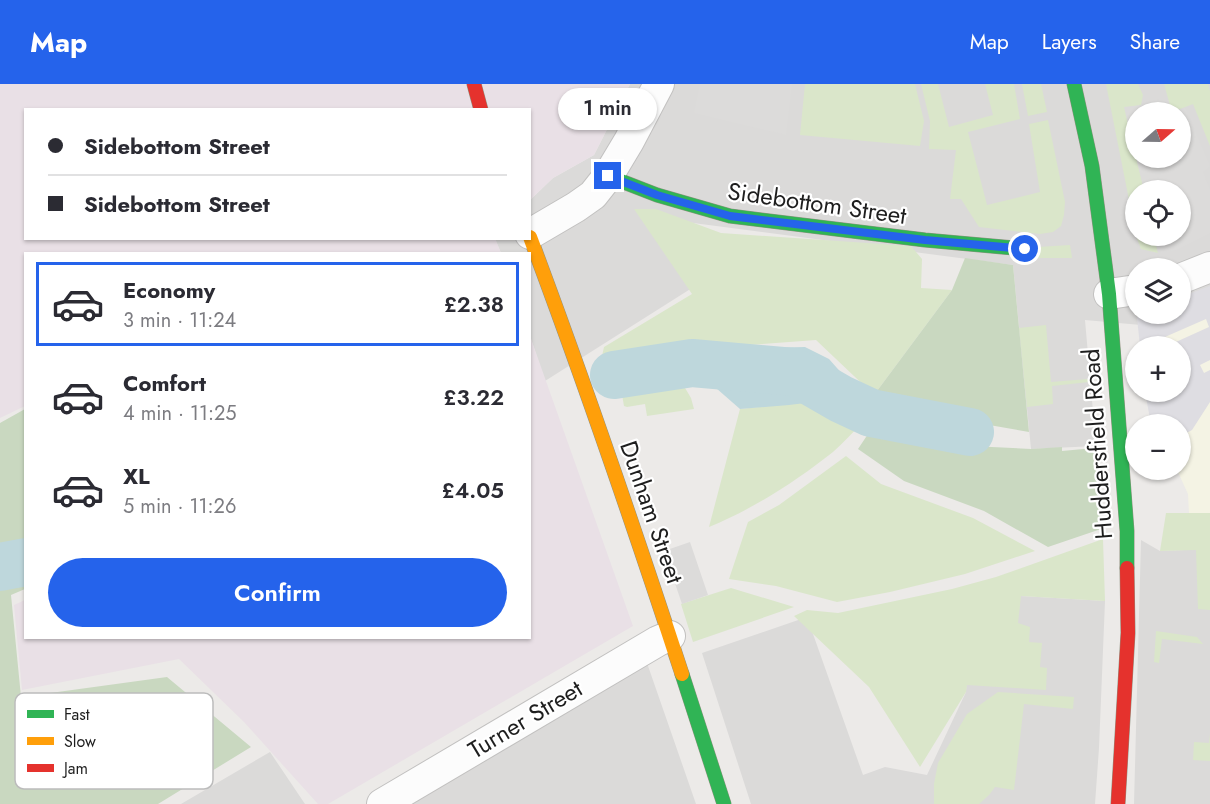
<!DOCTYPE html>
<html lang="en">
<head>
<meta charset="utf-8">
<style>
	body { margin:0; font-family:Jost,sans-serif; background:#f7f7f7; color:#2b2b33; height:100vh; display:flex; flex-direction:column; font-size:22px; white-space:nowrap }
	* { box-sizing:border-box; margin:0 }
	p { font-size:20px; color:#7c7c81 }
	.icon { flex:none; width:33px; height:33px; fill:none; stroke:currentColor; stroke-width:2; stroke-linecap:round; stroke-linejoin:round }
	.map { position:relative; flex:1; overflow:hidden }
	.side { position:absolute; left:24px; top:168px; width:507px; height:387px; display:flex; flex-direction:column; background:#fff; border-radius:0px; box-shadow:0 2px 4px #0004 }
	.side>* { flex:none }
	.hud { position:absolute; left:24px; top:24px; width:507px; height:132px; border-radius:0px; box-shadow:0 2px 4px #0004; display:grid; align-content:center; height:132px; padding:0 24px; background:#fff }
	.needle { width:39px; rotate:70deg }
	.fabs { position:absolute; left:1125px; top:18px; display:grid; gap:12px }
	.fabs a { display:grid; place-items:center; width:66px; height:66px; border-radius:50%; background:#fff; box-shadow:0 2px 4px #0004; font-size:30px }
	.end { position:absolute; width:27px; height:27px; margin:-14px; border:8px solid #2563eb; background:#fff; box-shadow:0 0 0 3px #fff }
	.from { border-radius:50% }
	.bubble { position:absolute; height:42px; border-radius:21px; background:#fff; box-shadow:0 2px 4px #0004; font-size:20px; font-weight:600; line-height:42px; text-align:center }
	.hud b { display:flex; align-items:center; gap:21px; height:57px; font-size:22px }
	.hud b+b { border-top:2px solid #e1e1e2 }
	.hud i { width:15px; height:15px; background:#2b2b33 }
	ul { padding:10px 0 0; list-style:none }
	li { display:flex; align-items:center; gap:18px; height:84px; margin:0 12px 9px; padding:0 12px; border:3px solid transparent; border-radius:0px }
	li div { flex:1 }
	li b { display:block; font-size:22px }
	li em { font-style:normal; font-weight:600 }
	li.current { border-color:#2563eb }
	li>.icon { width:54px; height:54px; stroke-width:1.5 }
	.cta { display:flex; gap:12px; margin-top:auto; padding:12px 24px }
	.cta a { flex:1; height:69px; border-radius:36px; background:#2563eb; color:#fff; font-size:24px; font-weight:600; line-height:69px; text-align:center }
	header { display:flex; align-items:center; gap:36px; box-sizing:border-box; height:84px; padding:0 30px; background:#2563eb; color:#fff }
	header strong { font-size:28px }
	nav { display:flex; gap:33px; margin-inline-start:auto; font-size:21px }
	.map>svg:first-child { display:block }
</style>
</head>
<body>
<header>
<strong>Map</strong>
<nav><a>Map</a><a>Layers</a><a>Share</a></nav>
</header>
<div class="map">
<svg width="1210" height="720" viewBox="0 0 1210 720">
	<rect width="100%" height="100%" fill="#eceae8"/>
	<path fill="#dbdad9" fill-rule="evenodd" d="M 630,0 L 1210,0 L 1210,210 L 1181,223 L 1180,184 L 1136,184 L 1136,230 L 1167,230 L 1141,241 L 1085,236 L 1096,362 L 1031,365 L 1013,181 L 655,134 L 703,197 L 545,297 L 530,252 L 530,170 L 501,169 L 495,155 L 530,154 L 530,116 L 553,94 L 594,71 ZM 1136,28 L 1180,28 L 1180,74 L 1136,74 ZM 1136,106 L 1180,106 L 1180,152 L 1136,152 Z
		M 1141,456 L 1160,467 L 1210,465 L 1210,720 L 1134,720 Z
		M 1021,512 L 1105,517 L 1099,664 L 1095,720 L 751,720 L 702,569 L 807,533 L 863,691 L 885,683 L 927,691 L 966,608 L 968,547 Z
		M 647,579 L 696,720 L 412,720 Z
		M 270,668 L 305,720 L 181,720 Z"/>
	<path fill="#e9e0e6" d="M 0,0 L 630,0 L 594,71 L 553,94 L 530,116 L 530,26 L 26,26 L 26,154 L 495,154 L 501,169 L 26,170 L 25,322 L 0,334 Z
		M 530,252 L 633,542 L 328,720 L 318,720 L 244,638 L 179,575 L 22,606 L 14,521 L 25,516 L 26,554 L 530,554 Z"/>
	<path fill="#f4f3e4" d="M 1210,210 L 1210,429 L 1189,429 L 1188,410 L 1177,386 L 1180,386 L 1180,262 L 1144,262 L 1180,230 Z"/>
	<path fill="#dae6ca" d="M 805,0 L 915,0 L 924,37 L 920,62 L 800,51 Z
		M 921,0 L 938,0 L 949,43 L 993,31 L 985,0 L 1014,0 L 1020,35 L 968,48 L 987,121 L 1040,108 L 1029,40 L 1048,36 L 1065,118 L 1064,131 L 1061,142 L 1053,148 L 1040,150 L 979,143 L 961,115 L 950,115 L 956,66 L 929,65 L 930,37 Z
		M 1022,0 L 1041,0 L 1047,28 L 1028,32 Z
		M 1106,0 L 1138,0 L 1143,11 L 1141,21 L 1125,24 L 1144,106 L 1136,106 L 1136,151 Z
		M 1164,0 L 1208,0 L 1210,7 L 1210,62 L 1193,20 L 1175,27 L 1171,25 Z
		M 634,125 L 656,125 L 721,149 L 911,162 L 922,175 L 921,204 L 952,206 L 874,311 L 816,256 L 709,264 L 607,283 L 602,272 L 604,263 L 692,210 Z
		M 1136,152 L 1154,152 L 1158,169 L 1141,165 Z
		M 1070,161 L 1072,174 L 1037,174 L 1038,163 Z
		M 1046,241 L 1051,298 L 1088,295 L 1089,298 L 1052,302 L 1053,320 L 1027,323 L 1019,244 Z
		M 675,287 L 691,314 L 694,325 L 647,332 L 645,320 L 627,323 L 624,322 L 619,294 Z
		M 838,315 L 863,338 C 853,348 843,359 833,368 C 795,398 753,425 709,443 L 740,325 Z
		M 846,372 L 881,400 L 973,434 L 1035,467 L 965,490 L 890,508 L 837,518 L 776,502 L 729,495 L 748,438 L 779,421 Z
		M 1166,429 L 1210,429 L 1210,526 L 1198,525 L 1196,466 L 1160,467 Z
		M 1103,455 L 1105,517 L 1021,512 L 1018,539 L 1030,543 L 1029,558 L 1042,559 L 1040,583 L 1047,584 L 1046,606 L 967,601 L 966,608 L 920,683 L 869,603 L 794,532 L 807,526 L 838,529 L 952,505 L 996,493 Z
		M 731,504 L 794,523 L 693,558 L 681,520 Z
		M 1156,547 L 1197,553 L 1203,560 L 1162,555 L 1159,579 L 1154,578 Z
		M 998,608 L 1074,613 L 1073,625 L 1024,620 L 1014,706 L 995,703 L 989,711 L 979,720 L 934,720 L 934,700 L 938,679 L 967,630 Z
		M 1210,650 L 1210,677 L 1193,676 L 1194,658 L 1209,659 Z"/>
	<path fill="#c9d8c0" d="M 965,174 L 1013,181 L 1029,348 L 891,324 L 882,320 L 874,311 L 952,206 Z
		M 25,325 L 25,505 L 11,511 L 21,613 L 167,593 L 251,663 L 158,720 L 0,720 L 0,339 Z
		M 874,341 L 950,361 L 1031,365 L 1062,363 L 1062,367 L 1094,364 L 1101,445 L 1048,463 L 984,427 L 904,397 L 858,365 Z"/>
	<path fill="#dcdbda" d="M 700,0 L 792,0 L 786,51 L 694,29 Z
		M 1141,21 L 1175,27 L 1185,24 L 1210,82 L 1203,88 L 1210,106 L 1210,149 L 1176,166 L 1158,169 L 1154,152 L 1180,152 L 1180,106 L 1144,106 L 1136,74 L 1180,74 L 1180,28 L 1136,28 L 1135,71 L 1124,23 Z
		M 690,458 L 708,511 L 682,520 L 664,467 Z"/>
	<path fill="#dedde2" d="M 1210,202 L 1210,276 L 1200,281 L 1204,289 L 1210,286 L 1210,318 L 1192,346 L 1181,352 L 1180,340 L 1151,340 L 1145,308 L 1180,308 L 1180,262 L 1167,262 L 1209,243 L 1206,235 L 1158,256 L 1161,262 L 1140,262 L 1137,234 L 1142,230 L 1180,230 L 1181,213 Z"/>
	<path fill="#bed7dc" d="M 805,263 L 829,275 L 852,301 L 876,321 L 863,338 L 838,315 L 789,321 L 740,325 L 708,297 L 692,279 C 727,262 767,264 805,263 Z"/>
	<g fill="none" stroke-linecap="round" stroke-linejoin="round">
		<path stroke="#bed7dc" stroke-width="48" d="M 614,291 L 692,279 L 794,288 L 841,315 L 871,329 L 970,348
			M 0,483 L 26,478"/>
		<g stroke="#c2c1c0" stroke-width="32">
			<path id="street" d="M 530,150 L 576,123 L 593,111 L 608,92 L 629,57 L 659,0
				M 1180,195 L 1210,183
				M 1109,210 L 1136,206
				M 382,720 L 658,557 L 670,552"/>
		</g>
		<g stroke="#939382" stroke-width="15">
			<path id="fast" d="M 1074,0 L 1092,82 L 1109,210 L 1127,447 L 1127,484
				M 608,92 L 657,111 L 730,132 L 925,156 L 1025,165
				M 682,590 L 724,720"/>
		</g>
		<g stroke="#939382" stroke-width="15">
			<path id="slow" d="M 530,153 C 584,297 634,443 682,590"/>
		</g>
		<g stroke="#939382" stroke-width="15">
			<path id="jam" d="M 474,0 L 481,26
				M 1118,720 L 1128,549 L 1127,484"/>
		</g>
		<use href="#street" stroke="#fcfcfc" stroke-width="30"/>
		<use href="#fast" stroke="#30b455" stroke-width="14"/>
		<use href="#slow" stroke="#ff9f0a" stroke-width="14"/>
		<use href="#jam" stroke="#e5322d" stroke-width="14"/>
	</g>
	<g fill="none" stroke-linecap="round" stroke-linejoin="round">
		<path stroke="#2563eb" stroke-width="8" d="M 608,92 L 657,111 L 730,132 L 925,156 L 1025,165"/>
	</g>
	<g text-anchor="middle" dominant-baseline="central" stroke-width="4.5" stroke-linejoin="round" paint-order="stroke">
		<g font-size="24" fill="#1e1e1e" stroke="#fff">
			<text transform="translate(817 119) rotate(8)">Sidebottom Street</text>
			<text transform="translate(1097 360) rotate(-94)">Huddersfield Road</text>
			<text transform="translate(652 428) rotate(71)">Dunham Street</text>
			<text transform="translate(525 635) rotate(-31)">Turner Street</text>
		</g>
	</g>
	<rect x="15" y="609" width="198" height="96" rx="9" fill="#fff" stroke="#bcbcbc" stroke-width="1.5"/>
	<rect x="27" y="626" width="27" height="8" fill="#30b455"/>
	<rect x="27" y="653" width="27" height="8" fill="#ff9f0a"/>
	<rect x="27" y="680" width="27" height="8" fill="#e5322d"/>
	<g font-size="16" fill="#1e1e1e">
		<text x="64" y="636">Fast</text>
		<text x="64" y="663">Slow</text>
		<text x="64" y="690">Jam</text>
	</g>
</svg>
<div class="fabs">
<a><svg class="needle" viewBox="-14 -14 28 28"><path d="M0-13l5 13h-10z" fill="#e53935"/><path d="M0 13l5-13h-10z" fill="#7c7c81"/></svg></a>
<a><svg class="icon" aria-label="locate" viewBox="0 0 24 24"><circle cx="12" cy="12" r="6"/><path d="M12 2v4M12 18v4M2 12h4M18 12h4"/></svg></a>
<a><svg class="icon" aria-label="layers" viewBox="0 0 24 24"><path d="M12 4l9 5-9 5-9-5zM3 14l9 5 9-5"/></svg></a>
<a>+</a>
<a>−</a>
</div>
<i class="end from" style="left:1025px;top:165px"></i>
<i class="end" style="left:608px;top:92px"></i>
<div class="bubble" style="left:558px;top:4px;width:99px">1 min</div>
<div class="hud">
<b><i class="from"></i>Sidebottom Street</b>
<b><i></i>Sidebottom Street</b>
</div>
<section class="side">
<ul>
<li class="current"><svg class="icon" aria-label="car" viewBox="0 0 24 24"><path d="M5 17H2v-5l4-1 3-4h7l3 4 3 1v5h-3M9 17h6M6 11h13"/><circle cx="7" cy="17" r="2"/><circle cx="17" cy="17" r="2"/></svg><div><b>Economy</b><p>3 min · 11:24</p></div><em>£2.38</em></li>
<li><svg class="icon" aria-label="car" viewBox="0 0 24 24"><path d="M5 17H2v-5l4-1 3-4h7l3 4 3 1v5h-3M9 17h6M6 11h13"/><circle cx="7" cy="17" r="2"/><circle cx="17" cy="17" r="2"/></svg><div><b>Comfort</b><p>4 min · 11:25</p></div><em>£3.22</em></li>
<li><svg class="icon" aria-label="car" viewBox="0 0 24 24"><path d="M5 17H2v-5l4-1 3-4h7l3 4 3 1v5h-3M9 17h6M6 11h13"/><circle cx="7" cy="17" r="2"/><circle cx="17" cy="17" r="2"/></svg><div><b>XL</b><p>5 min · 11:26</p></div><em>£4.05</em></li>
</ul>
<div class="cta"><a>Confirm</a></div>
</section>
</div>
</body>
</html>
